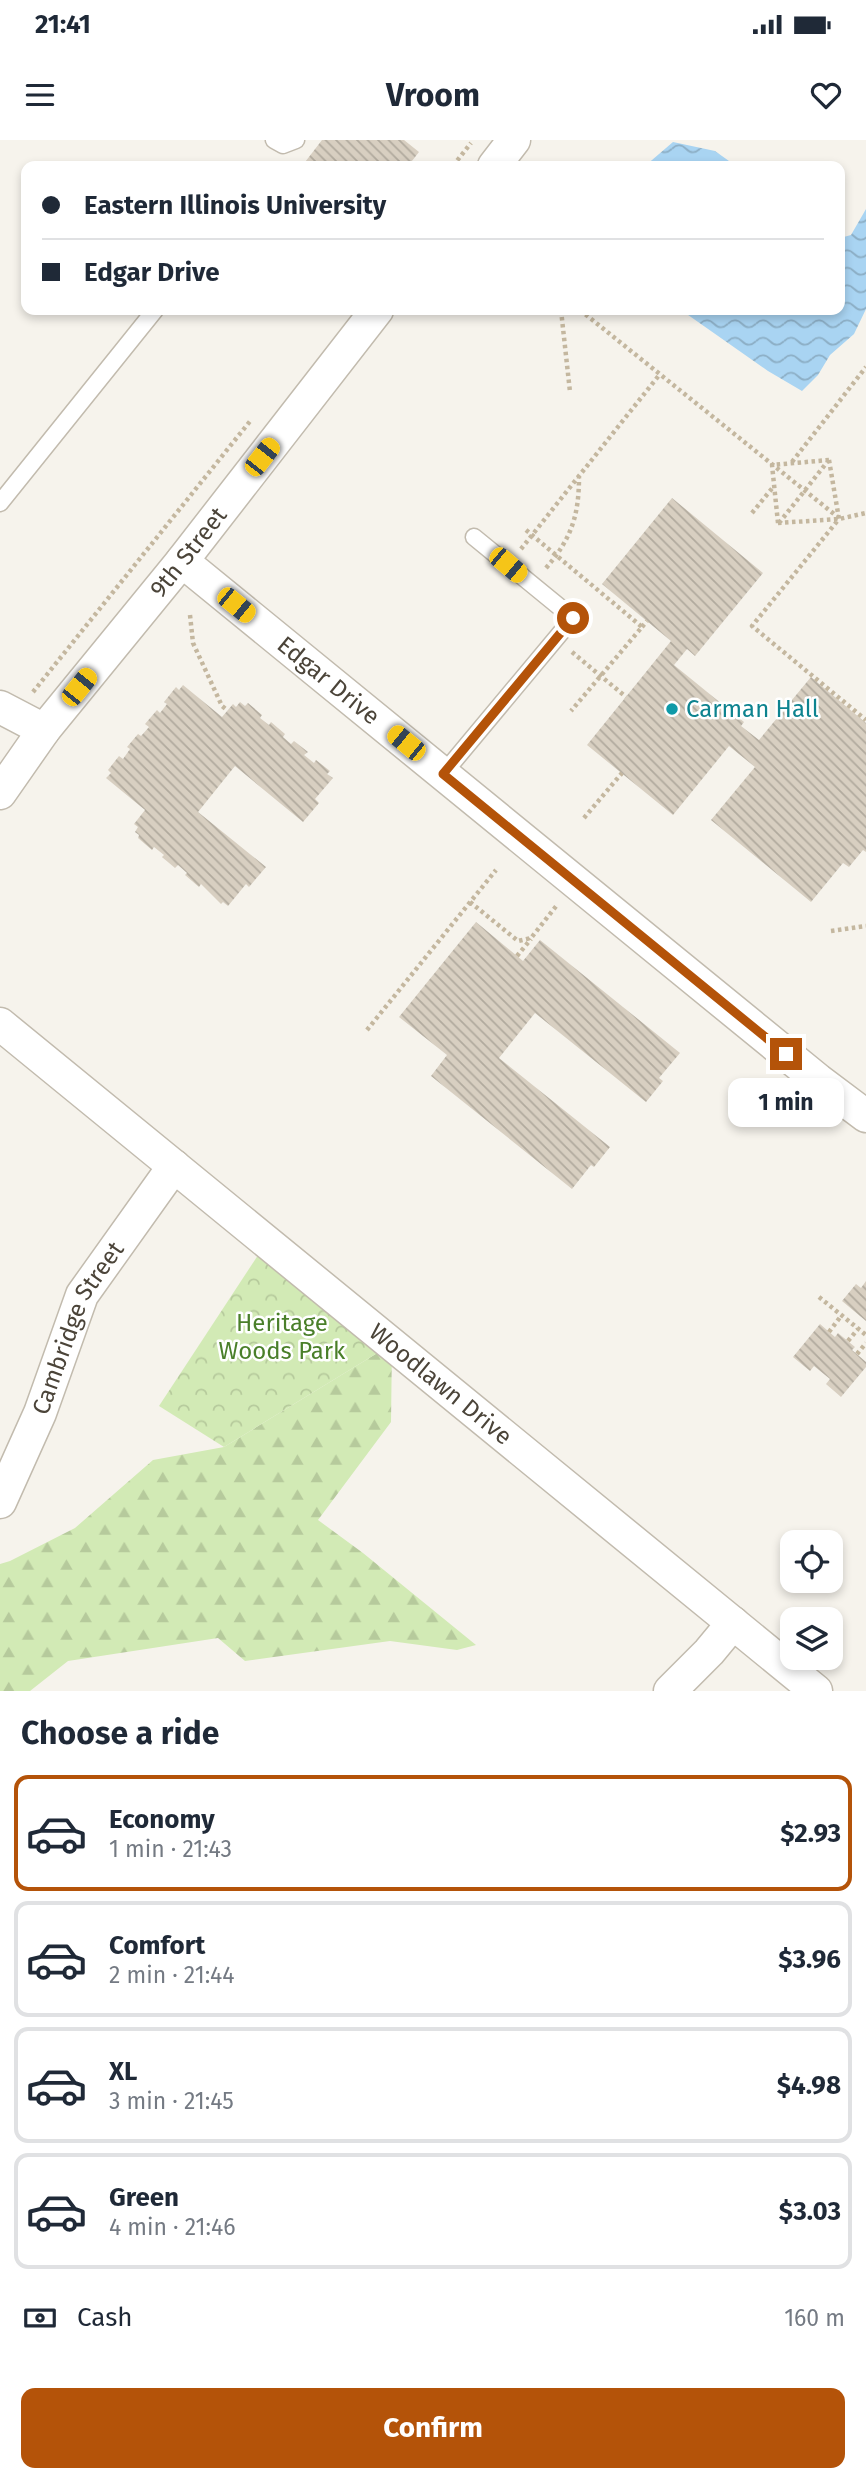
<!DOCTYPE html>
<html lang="en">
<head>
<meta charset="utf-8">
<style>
	body { margin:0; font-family:"Fira Sans",sans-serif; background:#f6f6f7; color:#1f2937; height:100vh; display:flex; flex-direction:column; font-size:26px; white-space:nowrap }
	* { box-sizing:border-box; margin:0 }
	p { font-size:23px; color:#747a83 }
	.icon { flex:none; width:38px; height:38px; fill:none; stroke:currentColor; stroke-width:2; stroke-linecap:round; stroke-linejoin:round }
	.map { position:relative; height:1551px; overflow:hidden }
	.sheet { display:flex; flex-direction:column; background:#fff; flex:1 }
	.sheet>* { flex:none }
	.top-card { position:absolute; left:21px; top:21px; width:824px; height:154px; border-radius:14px; box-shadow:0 4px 10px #0003; display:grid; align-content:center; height:154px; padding:0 21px; background:#fff }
	.fabs { position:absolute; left:780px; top:1390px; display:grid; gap:14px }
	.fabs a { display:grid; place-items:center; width:63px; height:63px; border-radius:14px; background:#fff; box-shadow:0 4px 10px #0003; font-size:35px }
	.end { position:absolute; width:32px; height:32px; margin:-16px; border:9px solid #b45309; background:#fff; box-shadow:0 0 0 4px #fff }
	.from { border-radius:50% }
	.bubble { position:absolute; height:49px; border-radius:14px; background:#fff; box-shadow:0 4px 10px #0003; font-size:23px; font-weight:700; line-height:49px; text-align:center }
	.car { position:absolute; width:21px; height:42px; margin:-21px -10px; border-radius:9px; box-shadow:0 0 5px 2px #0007; background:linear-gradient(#f5c518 24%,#345 0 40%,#f5c518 0 76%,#345 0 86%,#f5c518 0) }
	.top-card b { display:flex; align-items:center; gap:24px; height:66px; font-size:26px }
	.top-card b+b { border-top:2px solid #e0e1e3 }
	.top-card i { width:18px; height:18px; background:#1f2937 }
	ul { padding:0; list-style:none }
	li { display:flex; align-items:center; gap:21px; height:116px; margin:0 14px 10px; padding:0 7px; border:4px solid #e0e1e3; border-radius:14px }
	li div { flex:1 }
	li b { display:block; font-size:26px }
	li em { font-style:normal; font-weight:700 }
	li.selected { border-color:#b45309 }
	li>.icon { width:63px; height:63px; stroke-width:1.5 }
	h2 { padding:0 21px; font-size:32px; line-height:84px }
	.pay { display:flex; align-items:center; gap:18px; height:77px; padding:0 21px; font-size:26px }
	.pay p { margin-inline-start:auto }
	.button { display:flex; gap:14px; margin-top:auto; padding:14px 21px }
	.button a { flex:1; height:80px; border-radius:14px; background:#b45309; color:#fff; font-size:28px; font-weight:700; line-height:80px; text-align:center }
	.status { display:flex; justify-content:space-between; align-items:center; height:49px; padding:0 35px; background:#fff; direction:ltr }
	.status svg { height:19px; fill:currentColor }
	header { display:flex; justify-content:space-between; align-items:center; height:91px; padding:0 21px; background:#fff; font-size:32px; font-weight:700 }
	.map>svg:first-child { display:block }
</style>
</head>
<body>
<div class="status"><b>21:41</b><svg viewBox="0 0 49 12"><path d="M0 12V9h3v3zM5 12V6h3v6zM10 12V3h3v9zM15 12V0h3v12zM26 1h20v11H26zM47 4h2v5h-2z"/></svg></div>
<header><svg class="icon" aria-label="menu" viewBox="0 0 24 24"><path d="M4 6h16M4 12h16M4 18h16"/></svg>Vroom<svg class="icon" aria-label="heart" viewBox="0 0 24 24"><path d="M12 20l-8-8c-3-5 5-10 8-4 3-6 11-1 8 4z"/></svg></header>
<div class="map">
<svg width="866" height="1551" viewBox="0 0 866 1551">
	<defs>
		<pattern id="forest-firs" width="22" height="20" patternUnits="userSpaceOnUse" patternTransform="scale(1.75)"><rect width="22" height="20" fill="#d2eab5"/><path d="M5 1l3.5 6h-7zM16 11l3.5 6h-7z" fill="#b6ca9c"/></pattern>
		<pattern id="park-crowns" width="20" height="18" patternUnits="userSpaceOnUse" patternTransform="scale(1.75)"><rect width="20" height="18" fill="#d2eab5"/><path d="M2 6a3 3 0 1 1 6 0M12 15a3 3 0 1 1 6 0" fill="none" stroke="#b6ca9c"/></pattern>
		<pattern id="water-waves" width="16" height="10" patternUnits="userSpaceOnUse" patternTransform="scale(1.75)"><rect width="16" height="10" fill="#a9d4f2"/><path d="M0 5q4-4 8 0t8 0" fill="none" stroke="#8caec5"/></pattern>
		<pattern id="building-back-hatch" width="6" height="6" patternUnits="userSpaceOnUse" patternTransform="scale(1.75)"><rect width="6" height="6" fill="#d8cfc1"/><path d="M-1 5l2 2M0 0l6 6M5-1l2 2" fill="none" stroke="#b1aa9e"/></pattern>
	</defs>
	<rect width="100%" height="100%" fill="#f6f3ec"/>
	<path fill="url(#forest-firs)" d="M 392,1204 L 391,1282 L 318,1380 L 363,1413 L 476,1505 L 457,1510 L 390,1501 L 245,1521 L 218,1498 L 68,1521 L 30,1551 L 0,1551 L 0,1424 L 10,1421 L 75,1388 L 153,1320 L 224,1307 Z"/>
	<path fill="url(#park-crowns)" d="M 266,1103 L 392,1204 L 224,1307 L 159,1266 Z"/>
	<path fill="url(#water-waves)" d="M 673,2 L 715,11 L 736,26 L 645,26 Z
		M 866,69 L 866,169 L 854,194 L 830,215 L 818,235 L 802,251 L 768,231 L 681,170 L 840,170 L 840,98 L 851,95 Z"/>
	<path fill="url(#building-back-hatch)" d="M 322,0 L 404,0 L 419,12 L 408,26 L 302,26 Z
		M 672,358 L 763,433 L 695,516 L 687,509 L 674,525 L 744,582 L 741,586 L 759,600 L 811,537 L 866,583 L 866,712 L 863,710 L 849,727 L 843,723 L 811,762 L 711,680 L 755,627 L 729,606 L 673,675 L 587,605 L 671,501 L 602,444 Z
		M 183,545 L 222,577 L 233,564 L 236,567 L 240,562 L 245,566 L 248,563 L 262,575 L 260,578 L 269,585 L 271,582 L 285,594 L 283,597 L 291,604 L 294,601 L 308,612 L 304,615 L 314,623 L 316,620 L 330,631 L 327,634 L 333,638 L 315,659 L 319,663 L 303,682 L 235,626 L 198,672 L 266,727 L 249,747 L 246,744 L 228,766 L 223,762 L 221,764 L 201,744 L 199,747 L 185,735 L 187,733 L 178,725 L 175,728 L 162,717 L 164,715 L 154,707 L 152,710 L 138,698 L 139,695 L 135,692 L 138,687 L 134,684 L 145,670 L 106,638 L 111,633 L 108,630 L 119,616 L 123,619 L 130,609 L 127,607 L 138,594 L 141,596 L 149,587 L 145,584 L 157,570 L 160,573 L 167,564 L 164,562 L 176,547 L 179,550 Z
		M 476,782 L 523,821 L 540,800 L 680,913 L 659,938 L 663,941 L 646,962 L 535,873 L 499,918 L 610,1007 L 594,1027 L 591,1025 L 572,1049 L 431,936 L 447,915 L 399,877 Z
		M 866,1141 L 866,1181 L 842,1161 L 856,1144 L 861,1148 Z
		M 820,1184 L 835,1197 L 838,1193 L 855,1207 L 852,1210 L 866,1222 L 866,1227 L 841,1257 L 826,1244 L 830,1239 L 814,1226 L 810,1231 L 793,1217 Z"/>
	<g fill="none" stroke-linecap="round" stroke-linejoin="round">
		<g stroke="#c2bbae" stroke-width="19">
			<path id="lane" d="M 274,0 L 283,5 L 296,0
				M 0,363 L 155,170
				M 443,634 L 573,478 L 474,397"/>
		</g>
		<g stroke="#c2bbae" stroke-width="35">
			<g id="street">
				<path d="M 494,26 L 514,0"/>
				<path id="s1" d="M 182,421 L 818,940 L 866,976"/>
				<path d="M 0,567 L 44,590"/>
				<path id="s2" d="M 0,653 L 44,590 L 182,421 L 377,170"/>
				<path id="s3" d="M 0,884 L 816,1551"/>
				<path id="s4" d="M 0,1362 L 40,1273 L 82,1155 L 174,1026"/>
				<path d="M 670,1551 L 709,1512 L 733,1483"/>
			</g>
		</g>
		<path stroke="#c4b79f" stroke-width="4.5" stroke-dasharray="3.5 3.5" stroke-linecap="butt" d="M 453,26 L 471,3
			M 561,170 L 570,252
			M 580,170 L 839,378
			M 829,320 L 839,379 L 752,486 L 866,580
			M 792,322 L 866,227
			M 752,373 L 774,346
			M 778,383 L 772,325 L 829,320
			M 778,383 L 839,379 L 866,373
			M 779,383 L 828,321
			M 526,390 L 642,487 L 571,571
			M 521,409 L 660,234
			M 546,428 C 571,399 579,376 579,337
			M 190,475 L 193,503 L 222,566 L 227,570
			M 642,487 L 647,481
			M 572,512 L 626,557
			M 33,552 L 251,280
			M 584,678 L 622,633
			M 470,762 L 518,801 L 531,798 L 557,765
			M 831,791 L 866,786
			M 517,816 L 531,799
			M 367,890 L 496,730
			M 819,1157 L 866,1195
			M 829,1192 L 841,1176
			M 848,1201 L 858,1189
			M 857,1214 L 866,1203"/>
		<use href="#lane" stroke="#fff" stroke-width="16"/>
		<use href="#street" stroke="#fff" stroke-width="32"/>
	</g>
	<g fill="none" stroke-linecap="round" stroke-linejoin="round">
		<path stroke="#b45309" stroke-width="9" d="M 573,478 L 443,634 L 786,914"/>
	</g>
	<circle fill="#0f9aa8" stroke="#fff" stroke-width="2.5" cx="672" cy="569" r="7"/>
	<g text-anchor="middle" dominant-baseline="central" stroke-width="5" stroke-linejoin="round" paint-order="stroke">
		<g font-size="24" fill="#4b4439" stroke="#fff">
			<text stroke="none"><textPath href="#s2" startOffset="306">9th Street</textPath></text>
			<text stroke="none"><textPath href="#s1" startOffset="189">Edgar Drive</textPath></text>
			<text stroke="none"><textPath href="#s4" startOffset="191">Cambridge Street</textPath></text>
			<text stroke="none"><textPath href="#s3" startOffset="569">Woodlawn Drive</textPath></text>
		</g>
		<g font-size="24" fill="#0d838f" stroke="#fff" text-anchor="start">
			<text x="686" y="569">Carman Hall</text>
		</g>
		<g font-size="24" fill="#4a7f2a" stroke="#fff">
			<text x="282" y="1183">Heritage<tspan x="282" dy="28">Woods Park</tspan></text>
		</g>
	</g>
</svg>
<div class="fabs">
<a><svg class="icon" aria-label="locate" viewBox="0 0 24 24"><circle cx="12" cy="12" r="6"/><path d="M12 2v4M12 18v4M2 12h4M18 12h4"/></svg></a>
<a><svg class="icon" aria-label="layers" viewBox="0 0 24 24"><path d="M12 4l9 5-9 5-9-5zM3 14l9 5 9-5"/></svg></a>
</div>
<i class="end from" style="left:573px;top:478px"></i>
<i class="end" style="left:786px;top:914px"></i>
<div class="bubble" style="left:728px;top:938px;width:116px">1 min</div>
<i class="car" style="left:262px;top:317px;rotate:38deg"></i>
<i class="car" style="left:508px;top:425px;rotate:130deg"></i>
<i class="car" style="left:236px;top:465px;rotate:129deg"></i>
<i class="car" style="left:79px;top:547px;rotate:39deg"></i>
<i class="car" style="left:406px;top:603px;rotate:309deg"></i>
<div class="top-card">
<b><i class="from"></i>Eastern Illinois University</b>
<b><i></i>Edgar Drive</b>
</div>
</div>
<section class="sheet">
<h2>Choose a ride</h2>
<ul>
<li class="selected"><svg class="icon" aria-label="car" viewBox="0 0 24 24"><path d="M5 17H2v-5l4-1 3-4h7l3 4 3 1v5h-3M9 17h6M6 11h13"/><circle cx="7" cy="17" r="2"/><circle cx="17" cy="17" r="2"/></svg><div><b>Economy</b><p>1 min · 21:43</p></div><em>$2.93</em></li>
<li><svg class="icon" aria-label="car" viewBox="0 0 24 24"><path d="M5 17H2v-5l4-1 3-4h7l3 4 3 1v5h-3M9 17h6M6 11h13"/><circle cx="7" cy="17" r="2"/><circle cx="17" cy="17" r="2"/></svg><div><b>Comfort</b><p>2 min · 21:44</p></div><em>$3.96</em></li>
<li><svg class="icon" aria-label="car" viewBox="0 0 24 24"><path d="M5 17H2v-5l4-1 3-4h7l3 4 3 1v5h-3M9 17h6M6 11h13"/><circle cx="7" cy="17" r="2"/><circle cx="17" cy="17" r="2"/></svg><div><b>XL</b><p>3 min · 21:45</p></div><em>$4.98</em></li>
<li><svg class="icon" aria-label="car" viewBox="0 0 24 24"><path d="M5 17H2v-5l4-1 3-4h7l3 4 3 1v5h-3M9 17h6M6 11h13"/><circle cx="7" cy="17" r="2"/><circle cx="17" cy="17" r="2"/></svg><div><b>Green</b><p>4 min · 21:46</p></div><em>$3.03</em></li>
</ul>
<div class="pay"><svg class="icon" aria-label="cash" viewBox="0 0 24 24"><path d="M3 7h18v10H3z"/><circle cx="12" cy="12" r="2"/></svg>Cash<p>160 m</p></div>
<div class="button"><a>Confirm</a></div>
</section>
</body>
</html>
